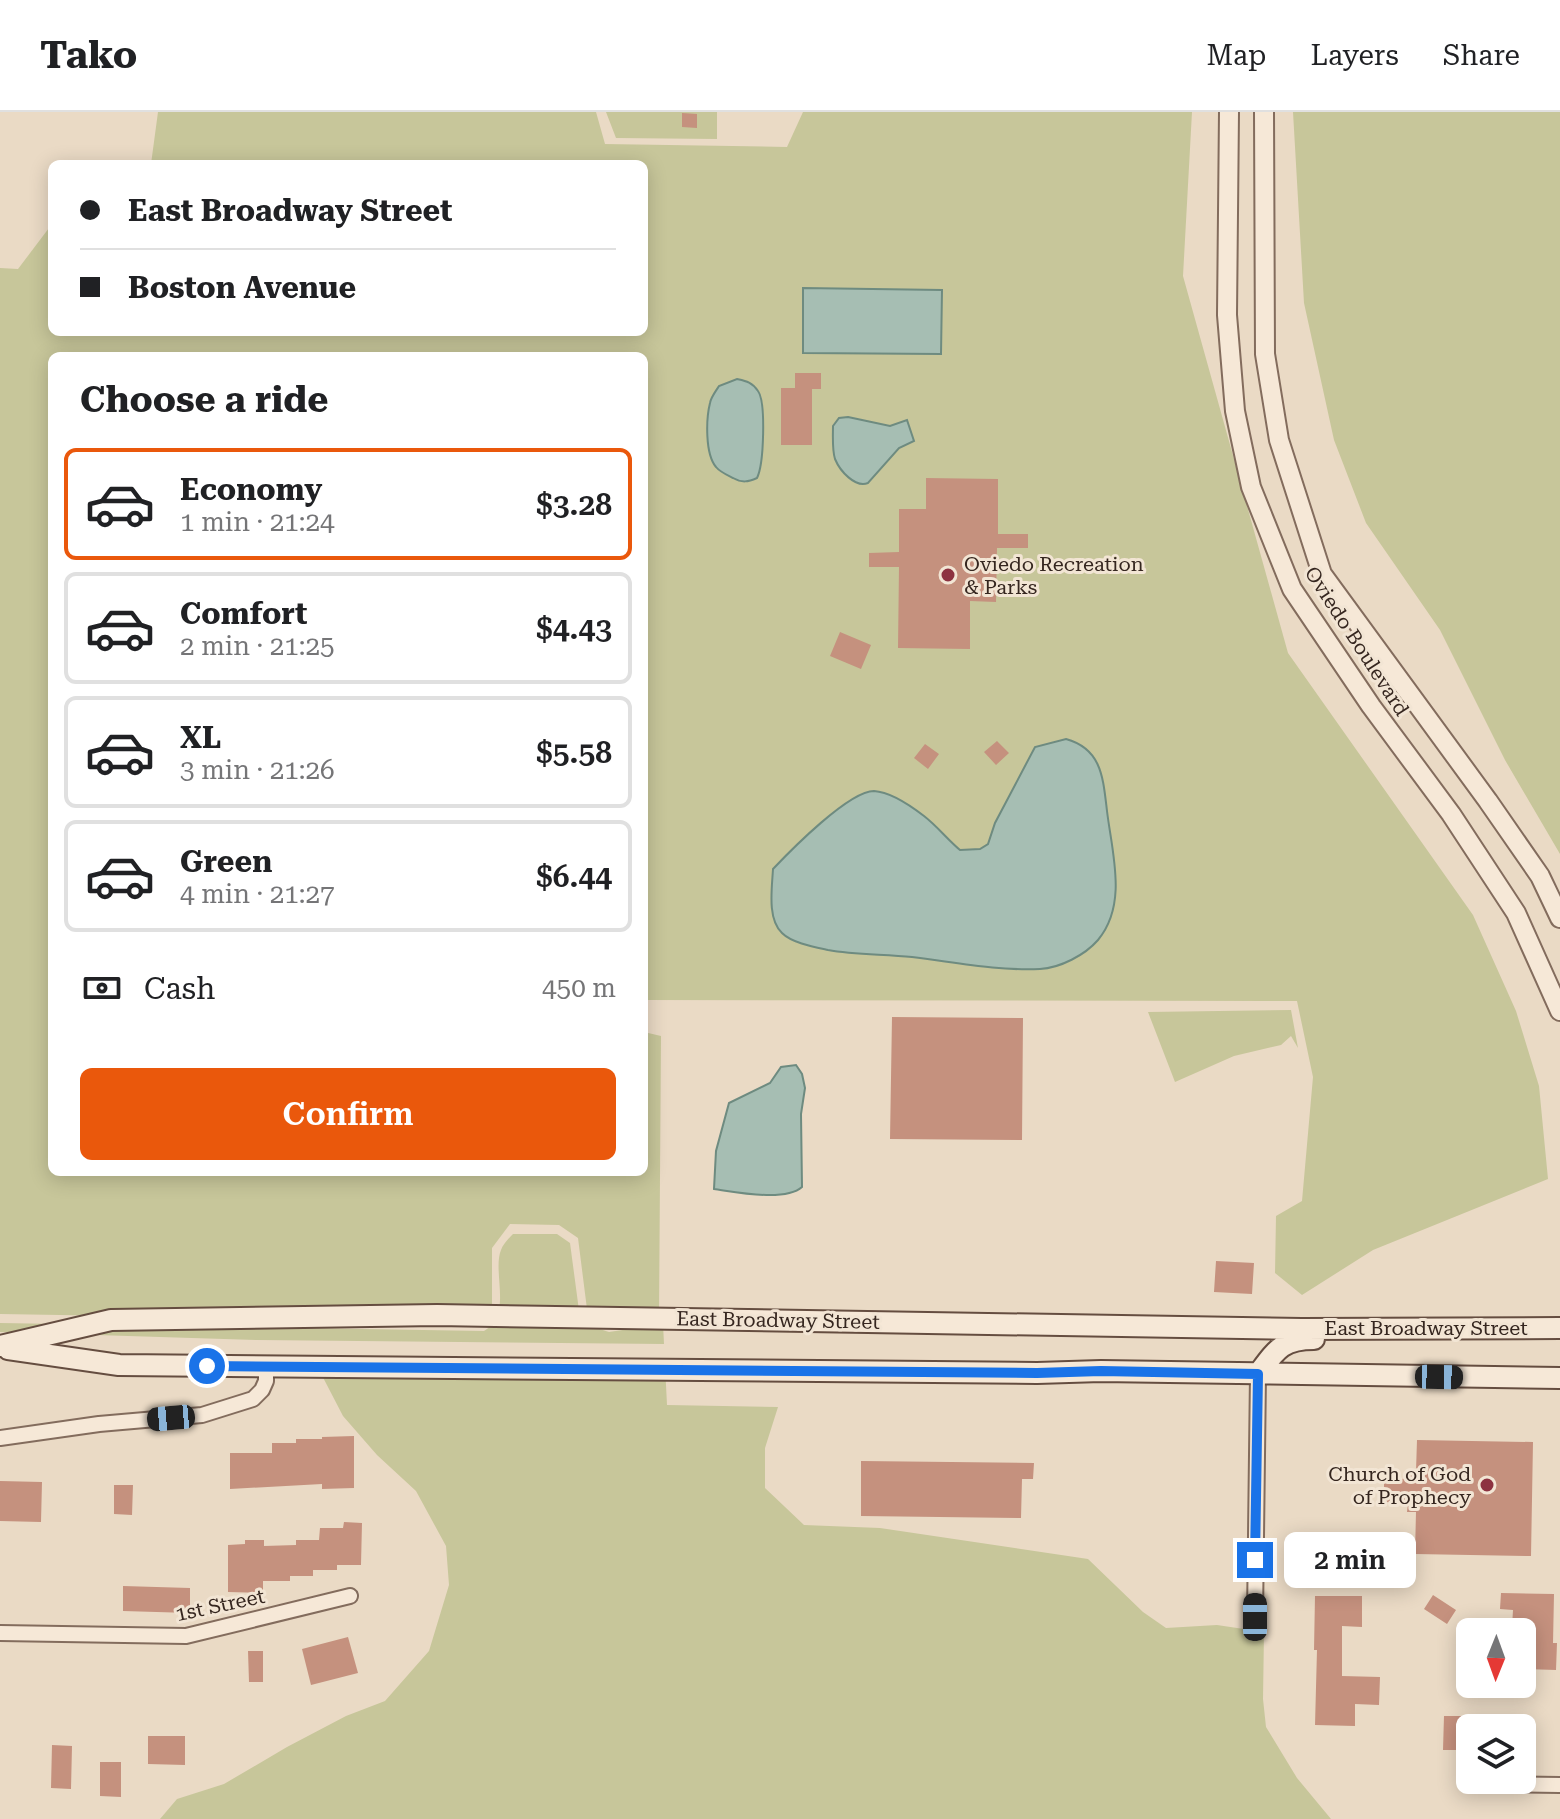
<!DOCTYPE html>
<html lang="en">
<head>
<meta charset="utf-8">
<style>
	body { margin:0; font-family:"Roboto Serif",serif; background:#f2f2f2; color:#202124; height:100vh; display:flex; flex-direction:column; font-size:30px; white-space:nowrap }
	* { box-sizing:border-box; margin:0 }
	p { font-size:26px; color:#757577 }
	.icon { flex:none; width:44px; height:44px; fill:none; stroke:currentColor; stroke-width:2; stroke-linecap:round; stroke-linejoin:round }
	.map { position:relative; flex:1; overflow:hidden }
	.drawer { position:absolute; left:48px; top:240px; width:600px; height:824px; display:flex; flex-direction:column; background:#fff; border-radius:12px; box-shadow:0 4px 20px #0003 }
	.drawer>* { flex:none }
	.top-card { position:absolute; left:48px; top:48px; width:600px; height:176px; border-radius:12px; box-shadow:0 4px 20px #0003; display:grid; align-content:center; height:176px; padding:0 32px; background:#fff }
	.needle { width:52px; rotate:181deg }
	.controls { position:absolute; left:1456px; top:1506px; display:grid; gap:16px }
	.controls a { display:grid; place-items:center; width:80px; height:80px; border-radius:12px; background:#fff; box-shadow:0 4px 20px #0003; font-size:40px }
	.end { position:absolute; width:36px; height:36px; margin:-18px; border:10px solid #1a73e8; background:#fff; box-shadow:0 0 0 4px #fff }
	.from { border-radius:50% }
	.bubble { position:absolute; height:56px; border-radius:12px; background:#fff; box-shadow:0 4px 20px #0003; font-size:26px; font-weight:600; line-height:56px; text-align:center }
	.car { position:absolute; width:24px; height:48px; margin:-24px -12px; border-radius:10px; box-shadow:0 0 6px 2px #0007; background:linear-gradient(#222 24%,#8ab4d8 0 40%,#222 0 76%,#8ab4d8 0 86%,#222 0) }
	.top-card b { display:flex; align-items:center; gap:28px; height:76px; font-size:30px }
	.top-card b+b { border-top:2px solid #e0e0e0 }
	.top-card i { width:20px; height:20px; background:#202124 }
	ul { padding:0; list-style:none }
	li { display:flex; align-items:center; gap:24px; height:112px; margin:0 16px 12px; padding:0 16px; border:4px solid #e0e0e0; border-radius:12px }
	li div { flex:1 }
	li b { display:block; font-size:30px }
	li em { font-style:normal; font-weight:600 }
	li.active { border-color:#ea580c }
	li>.icon { width:72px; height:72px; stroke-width:1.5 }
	h2 { padding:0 32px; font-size:36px; line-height:96px }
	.pay { display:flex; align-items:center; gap:20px; height:88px; padding:0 32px; font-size:30px }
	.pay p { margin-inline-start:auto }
	.button { display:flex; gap:16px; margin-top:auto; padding:16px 32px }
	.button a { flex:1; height:92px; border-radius:12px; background:#ea580c; color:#fff; font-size:32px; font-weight:600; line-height:92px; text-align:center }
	header { display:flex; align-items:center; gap:48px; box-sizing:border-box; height:112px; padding:0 40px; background:#fff; border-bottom:2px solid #e0e0e0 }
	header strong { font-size:38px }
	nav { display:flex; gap:44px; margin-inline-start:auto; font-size:28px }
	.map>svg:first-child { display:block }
</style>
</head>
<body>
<header>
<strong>Tako</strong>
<nav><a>Map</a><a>Layers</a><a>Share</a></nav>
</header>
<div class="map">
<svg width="1560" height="1707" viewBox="0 0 1560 1707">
	<rect width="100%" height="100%" fill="#eadac5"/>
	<path fill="#c7c69a" d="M 158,0 L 596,0 L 605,32 L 787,35 L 803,0 L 1192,0 L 1183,164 L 1288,541 L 1473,803 L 1516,899 L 1539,974 L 1548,1067 L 1373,1138 L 1302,1183 L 1275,1161 L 1276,1104 L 1302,1089 L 1313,965 L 1297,889 L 644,888 L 644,244 L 52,244 L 52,1060 L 644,1060 L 644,920 L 661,924 L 659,1204 L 588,1205 L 578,1126 L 559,1113 L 510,1112 L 492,1136 L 492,1192 L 484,1210 L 0,1202 L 0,156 L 18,157 L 52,112 L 52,220 L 644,220 L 644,52 L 151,52 Z
		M 606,0 L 717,0 L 717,27 L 616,26 Z
		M 1293,0 L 1560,0 L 1560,742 L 1505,648 L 1440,518 L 1366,411 L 1334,328 L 1304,191 Z
		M 1291,898 L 1298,936 L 1291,924 L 1281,933 L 1234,944 L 1175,970 L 1148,900 Z
		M 513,1122 L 557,1122 L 570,1131 L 580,1206 L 584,1212 L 609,1220 L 663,1212 L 664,1232 L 257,1228 L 0,1220 L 0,1211 L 484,1219 C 513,1204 492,1160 501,1138 C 503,1132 509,1126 513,1122 Z
		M 315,1250 L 665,1253 L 667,1293 L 778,1295 L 765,1336 L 765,1376 L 804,1413 L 880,1416 L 1088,1447 L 1143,1500 L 1166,1516 L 1217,1513 L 1264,1520 L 1263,1587 L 1266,1615 L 1297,1666 L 1331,1707 L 160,1707 L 177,1687 L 224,1672 L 287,1635 L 346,1604 L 385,1589 L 429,1539 L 449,1473 L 446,1434 L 416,1379 L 377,1343 L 343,1304 Z"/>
	<path fill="#a6beb3" stroke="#6e8b80" stroke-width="2" d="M 803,176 L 942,178 L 941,242 L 803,241 Z
		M 737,267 C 746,269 752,270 758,279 C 766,290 764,352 757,366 C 748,370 742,371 733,366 C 727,363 720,360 716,355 C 705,342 706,307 710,291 C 711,285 716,279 719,274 Z
		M 848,305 L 890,314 L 907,308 L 914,329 L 899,336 L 868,371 C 855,376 840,359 835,347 C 832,338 833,323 833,314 L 839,306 Z
		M 1066,627 C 1102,637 1103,666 1107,699 C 1112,741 1128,792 1098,828 C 1085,843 1060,856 1040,857 C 997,859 954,850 912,845 C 885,842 855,843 828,838 C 814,835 792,831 782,821 C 767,807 772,776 773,757 C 791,738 849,679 874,679 C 891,680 911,694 924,704 C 937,714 947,727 960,738 L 980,737 L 988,732 L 995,711 L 1035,635 Z
		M 796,953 L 802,962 L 805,976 L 801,1002 L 802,1075 C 785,1090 736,1080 714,1077 L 716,1039 L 729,991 L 770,971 L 781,955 Z"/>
	<path fill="#c5917e" d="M 682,1 L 697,2 L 697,16 L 682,15 Z
		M 795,261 L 821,261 L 821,277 L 812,277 L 812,333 L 781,333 L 781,276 L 795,276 Z
		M 926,366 L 998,367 L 998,422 L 1028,422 L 1028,436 L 997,436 L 996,490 L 970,489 L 970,537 L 898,536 L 899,455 L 869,455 L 869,441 L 899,440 L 899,397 L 926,397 Z
		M 840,520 L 871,533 L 861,557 L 830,544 Z
		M 997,629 L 1009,641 L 996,653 L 984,640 Z
		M 925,632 L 939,642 L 928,657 L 914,646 Z
		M 892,905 L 1023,906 L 1022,1028 L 890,1027 Z
		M 1216,1149 L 1254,1151 L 1252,1182 L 1214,1180 Z
		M 354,1324 L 354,1376 L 322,1377 L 322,1372 L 230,1377 L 230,1341 L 272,1341 L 272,1331 L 296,1331 L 296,1327 L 322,1327 L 322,1325 Z
		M 1417,1328 L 1533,1330 L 1531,1444 L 1415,1442 L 1416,1400 L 1407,1400 L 1408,1391 L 1384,1390 L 1384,1366 L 1407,1367 L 1407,1359 L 1416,1359 Z
		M 861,1349 L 1034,1351 L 1033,1367 L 1022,1367 L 1021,1406 L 861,1404 Z
		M 0,1369 L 42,1370 L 41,1410 L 0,1409 Z
		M 114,1373 L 133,1373 L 132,1403 L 114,1402 Z
		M 344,1410 L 362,1411 L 361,1453 L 337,1453 L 337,1458 L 313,1458 L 313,1464 L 290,1464 L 290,1469 L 263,1469 L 263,1481 L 228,1480 L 228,1433 L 245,1432 L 245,1428 L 264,1428 L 264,1434 L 296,1433 L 296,1428 L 319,1428 L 320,1416 L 343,1416 Z
		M 123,1474 L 190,1476 L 190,1501 L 123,1499 Z
		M 1501,1481 L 1554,1482 L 1553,1531 L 1557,1531 L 1556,1558 L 1522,1557 L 1522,1515 L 1512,1515 L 1513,1498 L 1500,1497 Z
		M 1433,1483 L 1456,1498 L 1447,1512 L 1424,1497 Z
		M 1315,1484 L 1362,1484 L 1362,1515 L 1342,1514 L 1342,1564 L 1380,1565 L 1379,1593 L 1355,1592 L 1355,1614 L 1315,1613 L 1317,1538 L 1314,1538 Z
		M 348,1525 L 358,1561 L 311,1573 L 302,1537 Z
		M 248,1539 L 263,1539 L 263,1570 L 249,1570 Z
		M 1444,1604 L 1463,1604 L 1463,1638 L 1443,1638 Z
		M 148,1624 L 185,1624 L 185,1653 L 148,1652 Z
		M 52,1633 L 72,1634 L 71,1677 L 51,1676 Z
		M 100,1650 L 121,1650 L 121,1685 L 100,1684 Z"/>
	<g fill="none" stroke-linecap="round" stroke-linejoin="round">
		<g stroke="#836c5d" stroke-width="18">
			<path id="minor" d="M 0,1326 L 99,1312 L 202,1303 L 253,1287 L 262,1278 L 266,1269 L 266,1254
				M 1255,1505 L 1258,1262
				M 0,1521 L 186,1524 L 350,1484
				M 1483,1672 L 1560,1673"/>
		</g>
		<g stroke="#836c5d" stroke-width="22">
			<path id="tertiary" d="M 1229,0 L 1227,203 L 1235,299 L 1251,375 L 1292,477 L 1371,594 L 1451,702 L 1516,801 L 1560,899
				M 1264,0 L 1265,242 L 1279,328 L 1322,462 L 1488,689 L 1540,764 L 1560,806"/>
		</g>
		<g stroke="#654d40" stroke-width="24">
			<path id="secondary" d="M 0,1234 L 111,1208 L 437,1203 L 1302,1217 L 1560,1216
				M 8,1237 L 119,1253 L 1037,1261 L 1101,1259 L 1560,1266
				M 1258,1262 C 1276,1238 1282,1227 1314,1227"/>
		</g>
		<use href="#minor" stroke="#f6e8d7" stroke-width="14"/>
		<use href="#tertiary" stroke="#f6e8d7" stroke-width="18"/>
		<use href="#secondary" stroke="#f6e8d7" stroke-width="20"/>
	</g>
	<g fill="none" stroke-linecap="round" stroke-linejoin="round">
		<path stroke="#1a73e8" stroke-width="10" d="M 207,1254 L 1037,1261 L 1101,1259 L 1258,1262 L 1255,1448"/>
	</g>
	<g fill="#8d3240" stroke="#f2e5d4" stroke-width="3">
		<circle cx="948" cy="463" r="8"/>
		<circle cx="1487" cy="1373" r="8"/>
	</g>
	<g text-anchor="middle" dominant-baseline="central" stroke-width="6" stroke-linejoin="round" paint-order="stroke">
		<g font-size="20" fill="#35261f" stroke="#f2e5d4" text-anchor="start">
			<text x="964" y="452">Oviedo Recreation<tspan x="964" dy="23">&amp; Parks</tspan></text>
			<text x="1471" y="1362" text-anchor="end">Church of God<tspan x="1471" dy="23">of Prophecy</tspan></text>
		</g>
		<g font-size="20" fill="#35261f" stroke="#f2e5d4">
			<text transform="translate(1357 529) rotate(57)">Oviedo Boulevard</text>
			<text transform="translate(778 1208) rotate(1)">East Broadway Street</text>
			<text x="1426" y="1216">East Broadway Street</text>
			<text transform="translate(220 1493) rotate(-12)">1st Street</text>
		</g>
	</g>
</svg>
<div class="controls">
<a><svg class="needle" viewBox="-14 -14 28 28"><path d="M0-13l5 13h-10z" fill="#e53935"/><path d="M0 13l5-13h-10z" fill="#757577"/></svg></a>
<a><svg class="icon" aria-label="layers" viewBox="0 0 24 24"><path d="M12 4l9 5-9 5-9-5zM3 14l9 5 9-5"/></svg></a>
</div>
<i class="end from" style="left:207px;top:1254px"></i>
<i class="end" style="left:1255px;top:1448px"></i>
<div class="bubble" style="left:1284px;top:1420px;width:132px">2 min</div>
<i class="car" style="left:1439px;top:1265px;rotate:91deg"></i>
<i class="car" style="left:171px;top:1306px;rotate:265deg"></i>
<i class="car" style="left:1255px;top:1505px;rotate:0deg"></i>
<div class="top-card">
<b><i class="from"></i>East Broadway Street</b>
<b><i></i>Boston Avenue</b>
</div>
<section class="drawer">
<h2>Choose a ride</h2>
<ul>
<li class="active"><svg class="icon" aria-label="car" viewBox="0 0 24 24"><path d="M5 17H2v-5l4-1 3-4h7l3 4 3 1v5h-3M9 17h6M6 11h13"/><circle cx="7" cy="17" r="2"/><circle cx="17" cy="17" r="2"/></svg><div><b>Economy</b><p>1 min · 21:24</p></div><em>$3.28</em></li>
<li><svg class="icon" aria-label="car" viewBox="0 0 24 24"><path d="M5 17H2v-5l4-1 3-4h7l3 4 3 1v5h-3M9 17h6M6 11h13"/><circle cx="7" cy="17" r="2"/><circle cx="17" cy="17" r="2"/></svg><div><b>Comfort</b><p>2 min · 21:25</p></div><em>$4.43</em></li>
<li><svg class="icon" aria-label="car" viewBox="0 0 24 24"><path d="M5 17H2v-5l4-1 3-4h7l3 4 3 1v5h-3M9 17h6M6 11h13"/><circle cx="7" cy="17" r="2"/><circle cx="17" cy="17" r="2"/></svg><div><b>XL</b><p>3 min · 21:26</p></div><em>$5.58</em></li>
<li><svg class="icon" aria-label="car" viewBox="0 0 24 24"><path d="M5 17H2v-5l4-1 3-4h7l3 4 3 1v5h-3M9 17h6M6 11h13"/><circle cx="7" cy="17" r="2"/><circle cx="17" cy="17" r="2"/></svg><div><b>Green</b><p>4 min · 21:27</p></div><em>$6.44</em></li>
</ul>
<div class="pay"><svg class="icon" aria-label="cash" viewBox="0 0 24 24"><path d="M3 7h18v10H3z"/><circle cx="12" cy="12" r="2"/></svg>Cash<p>450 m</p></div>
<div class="button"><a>Confirm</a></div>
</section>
</div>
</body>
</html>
